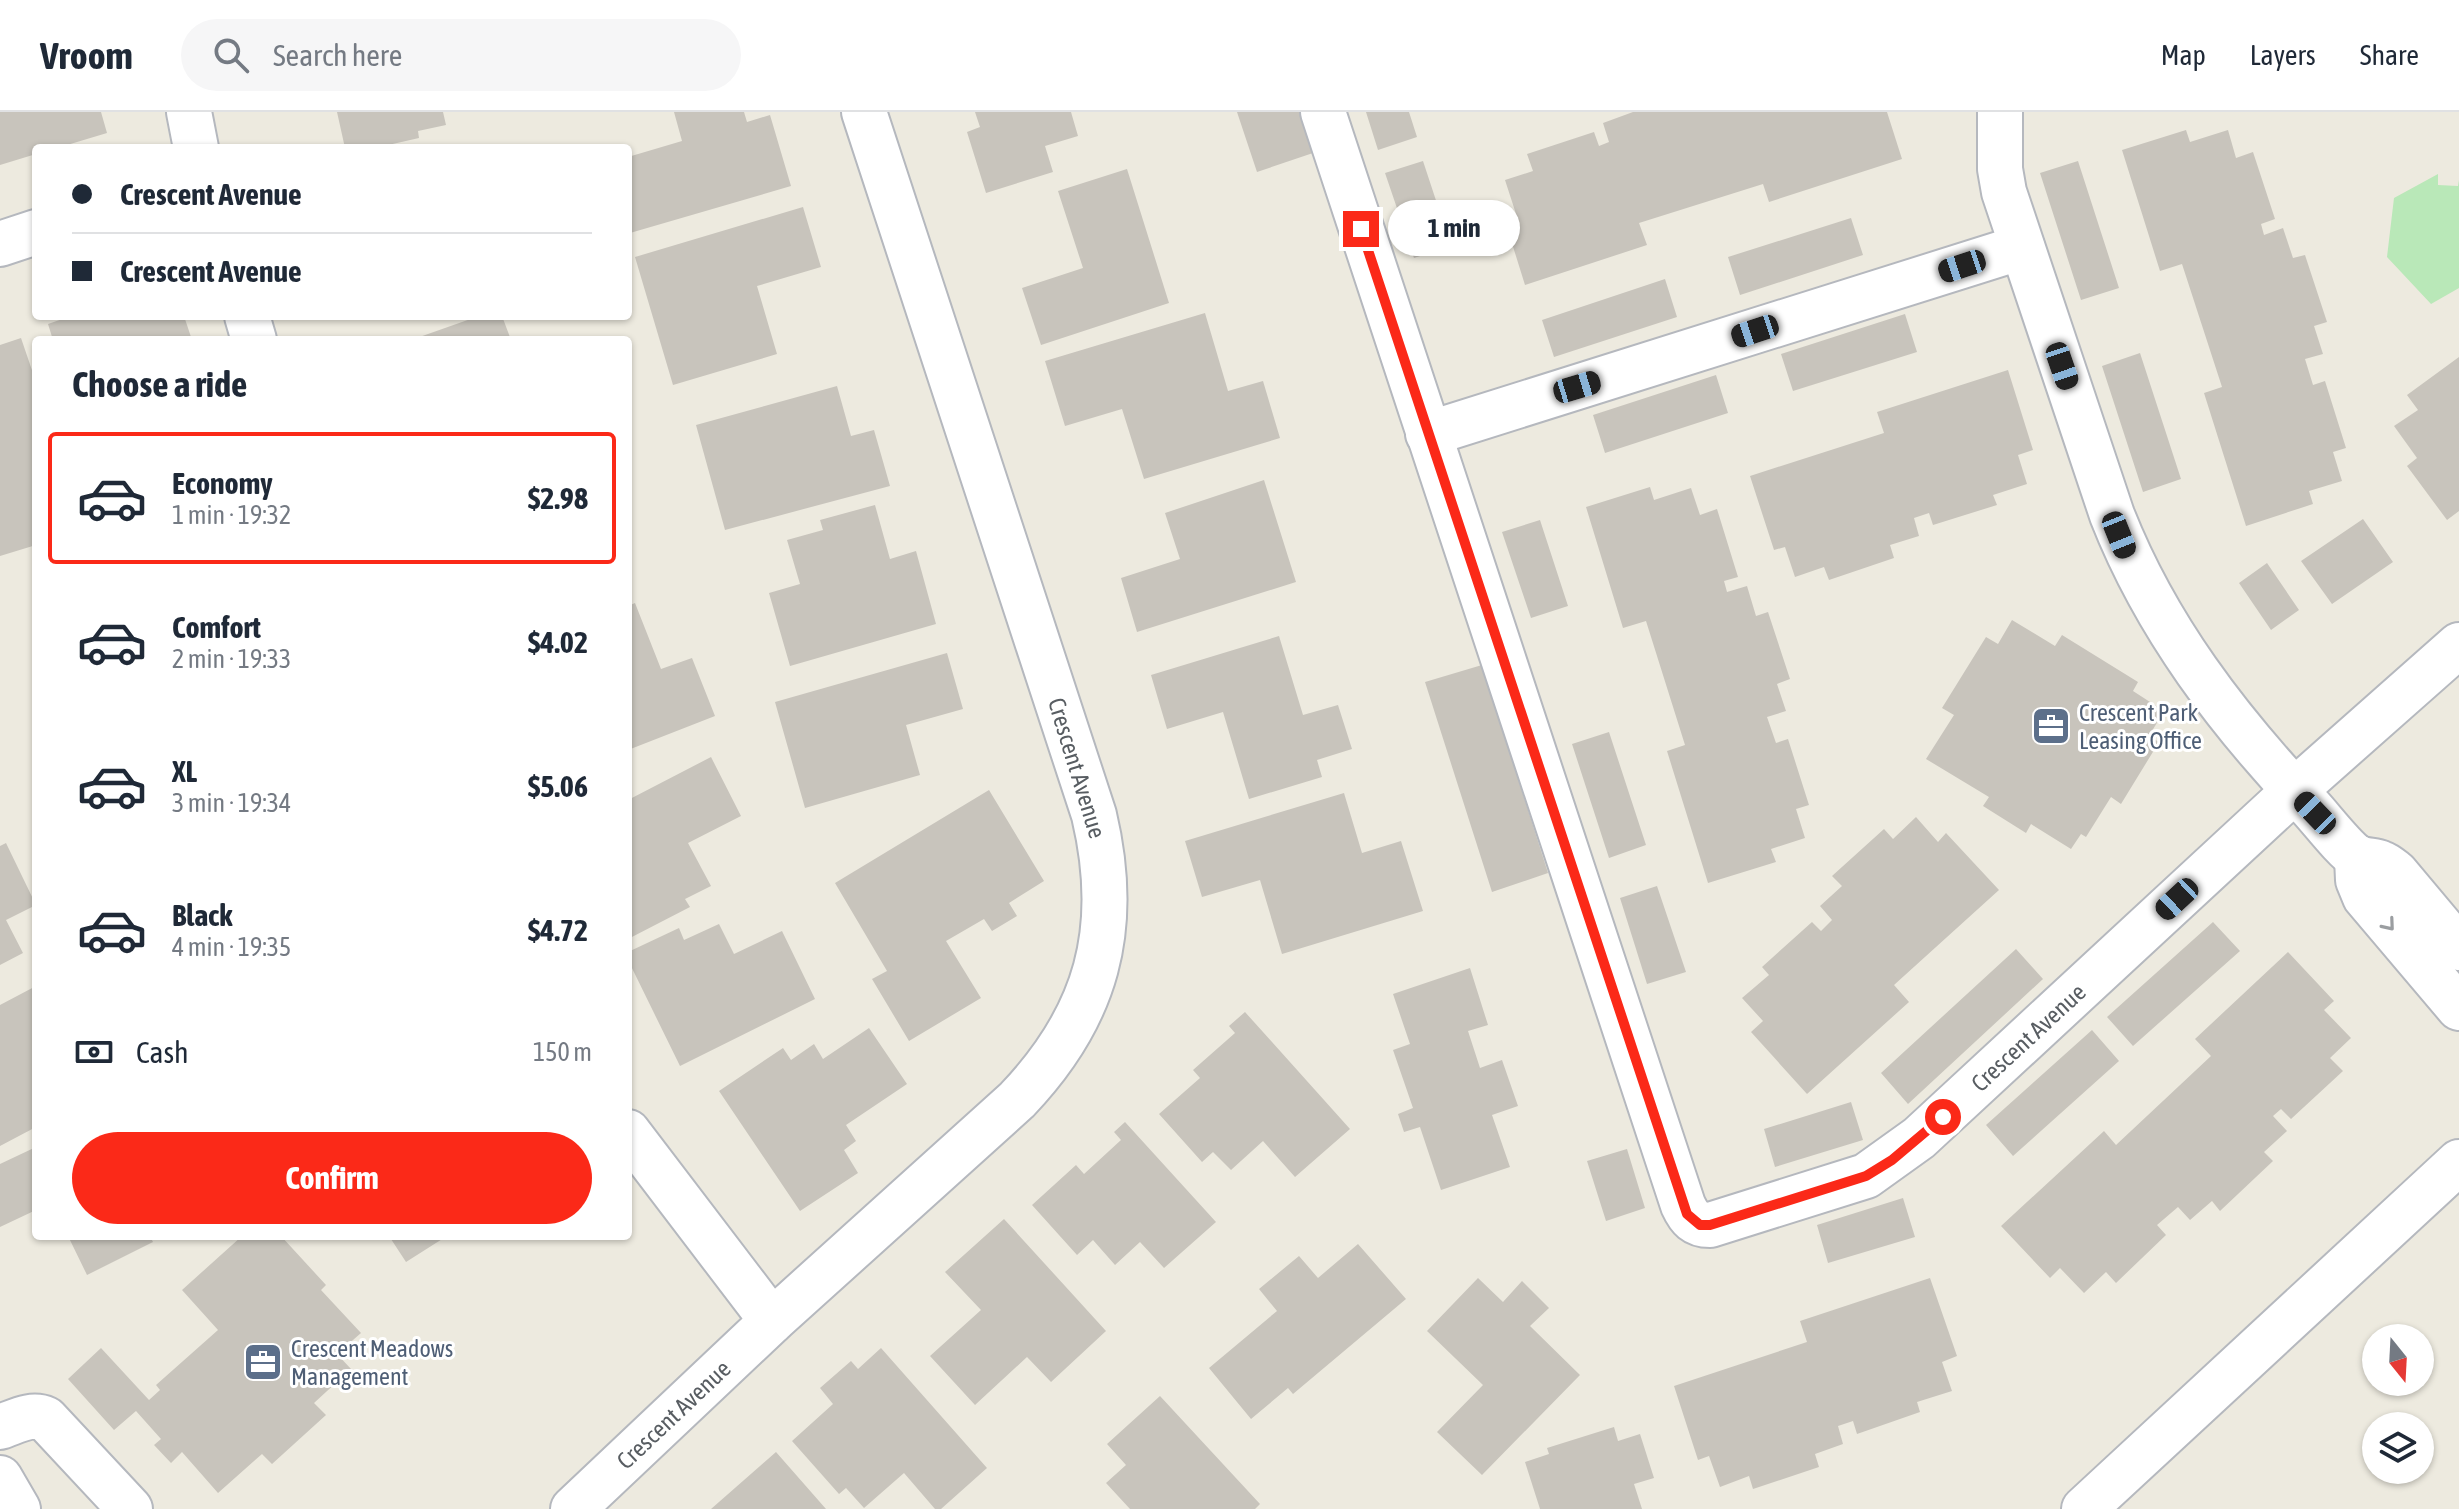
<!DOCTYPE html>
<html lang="en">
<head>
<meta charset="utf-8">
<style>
	body { margin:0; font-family:"Asap Condensed",sans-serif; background:#f6f6f7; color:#1f2937; height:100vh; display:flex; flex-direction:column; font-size:30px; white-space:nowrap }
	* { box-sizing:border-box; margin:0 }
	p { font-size:26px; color:#747a83 }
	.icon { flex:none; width:44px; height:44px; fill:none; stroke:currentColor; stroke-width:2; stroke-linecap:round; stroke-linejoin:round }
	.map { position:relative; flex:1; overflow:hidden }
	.side { position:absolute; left:32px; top:224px; width:600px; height:904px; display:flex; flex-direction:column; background:#fff; border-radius:8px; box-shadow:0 2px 6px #0004 }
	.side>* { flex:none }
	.top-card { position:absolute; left:32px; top:32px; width:600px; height:176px; border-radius:8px; box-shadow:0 2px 6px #0004; display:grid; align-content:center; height:176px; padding:0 40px; background:#fff }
	.needle { width:52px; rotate:162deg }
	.controls { position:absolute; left:2362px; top:1212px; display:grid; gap:16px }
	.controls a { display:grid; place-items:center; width:72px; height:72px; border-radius:50%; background:#fff; box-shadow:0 2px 6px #0004; font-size:40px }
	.end { position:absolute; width:36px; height:36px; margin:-18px; border:10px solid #fb2918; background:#fff; box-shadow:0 0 0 4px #fff }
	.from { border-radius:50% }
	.bubble { position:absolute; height:56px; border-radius:28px; background:#fff; box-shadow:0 2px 6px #0004; font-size:26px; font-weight:700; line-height:56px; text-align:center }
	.car { position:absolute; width:24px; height:48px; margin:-24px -12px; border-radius:10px; box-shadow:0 0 6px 2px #0007; background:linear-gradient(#222 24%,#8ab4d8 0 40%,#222 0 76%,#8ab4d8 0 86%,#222 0) }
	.top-card b { display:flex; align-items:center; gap:28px; height:76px; font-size:30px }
	.top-card b+b { border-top:2px solid #e0e1e3 }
	.top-card i { width:20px; height:20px; background:#1f2937 }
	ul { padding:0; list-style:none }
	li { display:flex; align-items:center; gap:24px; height:132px; margin:0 16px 12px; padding:0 24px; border:4px solid transparent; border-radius:8px }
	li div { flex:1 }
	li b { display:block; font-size:30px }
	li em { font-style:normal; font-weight:700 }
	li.on { border-color:#fb2918 }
	li>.icon { width:72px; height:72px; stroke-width:1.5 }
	h2 { padding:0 40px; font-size:36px; line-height:96px }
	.pay { display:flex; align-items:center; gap:20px; height:88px; padding:0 40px; font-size:30px }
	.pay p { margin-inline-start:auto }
	.button { display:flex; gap:16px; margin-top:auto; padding:16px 40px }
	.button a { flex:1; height:92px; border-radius:48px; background:#fb2918; color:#fff; font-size:32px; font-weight:700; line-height:92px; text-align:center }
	header { display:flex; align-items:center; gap:48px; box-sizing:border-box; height:112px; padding:0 40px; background:#fff; border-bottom:2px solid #e0e1e3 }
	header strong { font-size:38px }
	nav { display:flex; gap:44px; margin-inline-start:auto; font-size:28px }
	.search { width:560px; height:72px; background:#f6f6f7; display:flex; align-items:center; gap:20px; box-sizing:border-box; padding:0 28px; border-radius:44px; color:#747a83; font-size:30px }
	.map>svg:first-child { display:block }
</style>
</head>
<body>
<header>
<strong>Vroom</strong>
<div class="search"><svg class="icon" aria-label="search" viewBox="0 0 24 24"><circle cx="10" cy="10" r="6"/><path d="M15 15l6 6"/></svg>Search here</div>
<nav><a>Map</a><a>Layers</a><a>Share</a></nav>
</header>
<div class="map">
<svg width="2459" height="1397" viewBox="0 0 2459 1397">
	<rect width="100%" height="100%" fill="#edeadf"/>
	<path fill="#b9e8b8" d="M 2438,62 L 2438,73 L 2458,74 L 2459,68 L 2459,176 L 2431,192 L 2387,145 L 2394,86 Z"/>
	<path fill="#c8c4bc" d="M 0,0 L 101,0 L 107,21 L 57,36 L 36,36 L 36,42 L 0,53 Z
		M 337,0 L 443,0 L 446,13 L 418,19 L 419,26 L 375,36 L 345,36 Z
		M 674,0 L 744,0 L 747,10 L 770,3 L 791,74 L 630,121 L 628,45 L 682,29 Z
		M 975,0 L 1071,0 L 1078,24 L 1045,34 L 1053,60 L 986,81 L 967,20 L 980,15 Z
		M 1237,0 L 1300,0 L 1313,41 L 1257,60 Z
		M 1366,0 L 1409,0 L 1417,25 L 1378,38 Z
		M 1633,0 L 1887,0 L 1902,47 L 1769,90 L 1763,72 L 1639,111 L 1647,133 L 1525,173 L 1505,109 L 1517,105 L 1505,68 L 1533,59 L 1527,42 L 1594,20 L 1599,34 L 1609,30 L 1603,11 Z
		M 2186,18 L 2190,30 L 2228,18 L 2236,46 L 2253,40 L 2275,107 L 2261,112 L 2264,123 L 2283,116 L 2293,146 L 2305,143 L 2327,210 L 2314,214 L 2323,242 L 2305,247 L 2313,273 L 2325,269 L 2346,336 L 2333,340 L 2342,369 L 2309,379 L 2313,392 L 2246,414 L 2204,281 L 2222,275 L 2182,152 L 2160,159 L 2122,38 Z
		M 1423,49 L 1451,134 L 1414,146 L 1385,61 Z
		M 2078,49 L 2119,176 L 2081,188 L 2040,61 Z
		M 1127,57 L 1169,191 L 1041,233 L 1022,176 L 1083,156 L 1058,79 Z
		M 803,95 L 821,155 L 757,174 L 777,242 L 673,273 L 635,145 Z
		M 1851,106 L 1863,143 L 1740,183 L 1728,145 Z
		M 1665,167 L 1677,205 L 1554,245 L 1542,208 Z
		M 1205,201 L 1228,279 L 1263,269 L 1280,326 L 1144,367 L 1122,297 L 1065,314 L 1045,249 Z
		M 1905,202 L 1917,240 L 1793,279 L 1781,242 Z
		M 71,204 L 184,204 L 192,228 L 53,228 L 48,212 Z
		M 479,204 L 502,204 L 511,228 L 411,228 Z
		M 21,226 L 36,270 L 36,393 L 32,394 L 36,405 L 36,433 L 0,444 L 0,233 Z
		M 2140,241 L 2181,367 L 2143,380 L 2102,254 Z
		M 2459,245 L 2459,399 L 2447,408 L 2407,354 L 2417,346 L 2394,314 L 2418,298 L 2407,283 Z
		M 2008,258 L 2033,338 L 2018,343 L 2027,372 L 1993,383 L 1997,393 L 1933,413 L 1929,401 L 1914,406 L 1919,424 L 1890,433 L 1894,446 L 1829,468 L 1824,455 L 1795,465 L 1785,435 L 1774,438 L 1750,364 L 1884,321 L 1877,300 Z
		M 1716,263 L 1728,301 L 1605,341 L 1593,303 Z
		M 837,274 L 851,324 L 874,318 L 890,374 L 725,418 L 696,313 Z
		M 1264,368 L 1296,470 L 1137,520 L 1121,466 L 1180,447 L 1165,401 Z
		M 1650,375 L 1654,388 L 1691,376 L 1700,403 L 1717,397 L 1738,465 L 1724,469 L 1727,480 L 1747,474 L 1756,504 L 1768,500 L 1790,567 L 1777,572 L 1786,599 L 1767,605 L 1776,631 L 1788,627 L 1809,693 L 1796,697 L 1805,726 L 1771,737 L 1776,750 L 1708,771 L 1667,639 L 1685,633 L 1646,509 L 1623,516 L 1586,395 Z
		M 875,393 L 890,447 L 916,439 L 936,512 L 790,554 L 769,481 L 800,472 L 787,428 L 823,418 L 820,408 Z
		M 2363,407 L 2393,450 L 2332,492 L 2301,449 Z
		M 1540,408 L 1568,494 L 1531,506 L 1502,420 Z
		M 2267,451 L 2299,498 L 2271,518 L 2239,471 Z
		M 635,491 L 661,557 L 692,546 L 715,604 L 628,638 L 628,494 Z
		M 2012,508 L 2055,534 L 2062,523 L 2138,570 L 2133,579 L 2164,599 L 2149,624 L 2159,630 L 2121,692 L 2111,685 L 2086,725 L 2081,722 L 2071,737 L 2031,712 L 2026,721 L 1983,694 L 1989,685 L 1926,647 L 1954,603 L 1942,596 L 1986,525 L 1998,532 Z
		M 1279,524 L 1303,603 L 1338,593 L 1352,637 L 1317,648 L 1322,665 L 1249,687 L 1223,600 L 1167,617 L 1151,563 Z
		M 947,541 L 963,597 L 906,613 L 920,663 L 805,696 L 775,590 Z
		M 1482,553 L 1548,761 L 1492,780 L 1425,570 Z
		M 1609,620 L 1646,733 L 1609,746 L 1572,632 Z
		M 711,645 L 741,704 L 688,731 L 711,774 L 685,787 L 690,795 L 628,827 L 628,688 Z
		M 989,678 L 1044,769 L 1009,791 L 1017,804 L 992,819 L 984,807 L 946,829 L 981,886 L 909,929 L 872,867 L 887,859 L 835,771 Z
		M 1344,681 L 1362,741 L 1401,729 L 1423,799 L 1282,842 L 1260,768 L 1202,785 L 1185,729 Z
		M 1916,705 L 1938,730 L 1946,721 L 1999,778 L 1894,873 L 1909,890 L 1807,982 L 1751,920 L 1763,909 L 1742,886 L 1769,863 L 1762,855 L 1812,810 L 1821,819 L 1832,808 L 1820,794 L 1842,774 L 1832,764 L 1884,717 L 1893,727 Z
		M 6,731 L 36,793 L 6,808 L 23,841 L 0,853 L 0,734 Z
		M 1657,774 L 1686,860 L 1647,872 L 1620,786 Z
		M 2213,810 L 2240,839 L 2133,934 L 2107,905 Z
		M 719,812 L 734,842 L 782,819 L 815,887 L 680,954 L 628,848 L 628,840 L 679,816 L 684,828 Z
		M 2016,837 L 2043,867 L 1908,992 L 1881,961 Z
		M 2288,840 L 2334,889 L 2324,898 L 2351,926 L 2330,946 L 2343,959 L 2291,1007 L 2281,997 L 2273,1004 L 2287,1019 L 2264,1040 L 2273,1049 L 2220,1099 L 2212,1089 L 2190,1108 L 2178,1095 L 2157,1113 L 2166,1123 L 2116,1171 L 2106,1160 L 2084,1181 L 2060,1156 L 2050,1166 L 2001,1114 L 2104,1019 L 2116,1033 L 2211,944 L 2195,927 Z
		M 1470,856 L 1488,913 L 1468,919 L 1480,956 L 1502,948 L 1518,994 L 1492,1003 L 1510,1055 L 1441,1078 L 1420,1015 L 1404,1020 L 1398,1002 L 1413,996 L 1393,938 L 1410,932 L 1393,882 Z
		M 36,874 L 36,1015 L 0,1034 L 0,893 Z
		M 1245,900 L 1350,1017 L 1295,1065 L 1263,1029 L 1231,1058 L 1213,1040 L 1202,1050 L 1159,1002 L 1200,966 L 1193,958 L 1235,921 L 1229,914 Z
		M 869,916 L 907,972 L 846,1013 L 856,1029 L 844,1038 L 858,1061 L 800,1099 L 719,979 L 783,936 L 791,948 L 814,932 L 823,947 Z
		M 2092,918 L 2119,949 L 2013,1044 L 1986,1013 Z
		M 1851,990 L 1863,1028 L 1775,1055 L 1764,1017 Z
		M 1125,1010 L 1216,1110 L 1164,1156 L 1140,1130 L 1115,1153 L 1093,1128 L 1077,1143 L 1032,1093 L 1076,1053 L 1084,1062 L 1121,1028 L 1114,1020 Z
		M 36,1035 L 36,1098 L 0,1115 L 0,1052 Z
		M 1627,1037 L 1645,1096 L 1606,1109 L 1587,1049 Z
		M 1903,1086 L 1915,1125 L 1828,1151 L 1817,1113 Z
		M 1004,1107 L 1106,1219 L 1051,1270 L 1027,1245 L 975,1293 L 930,1244 L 981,1198 L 945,1160 Z
		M 68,1124 L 150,1124 L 153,1130 L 87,1163 Z
		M 242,1124 L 281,1124 L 326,1173 L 321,1178 L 361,1221 L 337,1242 L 351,1257 L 314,1291 L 326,1303 L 272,1352 L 262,1342 L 218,1381 L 182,1340 L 171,1351 L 154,1333 L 161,1327 L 136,1299 L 114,1318 L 68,1267 L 101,1236 L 149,1288 L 160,1278 L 156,1273 L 218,1218 L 182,1178 Z
		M 389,1124 L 447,1124 L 406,1150 Z
		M 1358,1132 L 1406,1187 L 1293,1282 L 1288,1276 L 1251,1307 L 1209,1256 L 1277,1199 L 1259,1177 L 1299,1144 L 1318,1166 Z
		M 1478,1166 L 1503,1190 L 1522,1169 L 1549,1196 L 1530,1214 L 1580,1263 L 1482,1363 L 1437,1320 L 1483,1273 L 1427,1219 Z
		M 1930,1166 L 1957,1244 L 1942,1250 L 1952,1279 L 1917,1290 L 1920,1300 L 1857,1322 L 1853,1309 L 1838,1314 L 1843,1332 L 1815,1342 L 1819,1355 L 1753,1377 L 1749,1364 L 1720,1375 L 1709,1344 L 1698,1348 L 1674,1274 L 1807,1230 L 1800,1209 Z
		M 881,1236 L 987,1356 L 941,1397 L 935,1397 L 904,1361 L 864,1396 L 846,1376 L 839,1382 L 792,1329 L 833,1292 L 820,1276 L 851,1249 L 858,1257 Z
		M 1160,1284 L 1260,1392 L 1255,1397 L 1130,1397 L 1106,1371 L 1126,1353 L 1107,1332 Z
		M 1614,1315 L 1618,1329 L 1640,1322 L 1654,1366 L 1634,1372 L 1642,1397 L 1540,1397 L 1525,1350 L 1549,1342 L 1547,1336 Z
		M 776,1340 L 826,1397 L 711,1397 Z"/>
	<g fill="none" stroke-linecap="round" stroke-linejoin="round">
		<g stroke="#b5b8be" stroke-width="48">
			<g id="minor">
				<path d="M 189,0 L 196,36"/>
				<path id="s1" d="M 1323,0 L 1683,1093 C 1689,1106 1695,1113 1710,1113 L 1866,1064 L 1919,1026 L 2294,679 L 2459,533"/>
				<path d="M 2000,0 L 2000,57 L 2004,80 L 2112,403 C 2156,515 2228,609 2311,696 C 2322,708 2345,738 2357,745 C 2364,749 2374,748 2381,751 C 2387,753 2391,757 2396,761 L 2459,836"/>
				<path d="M 0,132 L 36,120"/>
				<path d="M 247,204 L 254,228"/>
				<path d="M 1428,322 L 2022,135"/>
				<path d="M 2357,745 L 2358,768 L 2365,785 L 2459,896"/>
				<path d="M 628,1020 L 772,1209"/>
				<path d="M 0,1315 C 15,1310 31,1300 46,1307 L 130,1397"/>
				<path d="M 0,1366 L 18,1397"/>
				<path id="s2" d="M 573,1397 L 772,1209 L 1017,988 C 1097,904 1121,817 1094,703 L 864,0"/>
				<path d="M 2084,1397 L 2459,1050"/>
			</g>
		</g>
		<use href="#minor" stroke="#fff" stroke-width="44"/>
	</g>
	<defs><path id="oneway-chevron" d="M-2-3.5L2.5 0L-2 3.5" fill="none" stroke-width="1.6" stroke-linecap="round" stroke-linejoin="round" transform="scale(2)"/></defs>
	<use stroke="#9b9ea1" href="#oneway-chevron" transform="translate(2389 813) rotate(50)"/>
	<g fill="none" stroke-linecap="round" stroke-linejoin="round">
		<path stroke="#fb2918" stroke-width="10" d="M 1361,117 L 1687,1102 L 1700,1113 L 1710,1113 L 1866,1064 L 1892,1048 L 1943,1005"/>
	</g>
	<defs>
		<g id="office-square" transform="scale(2)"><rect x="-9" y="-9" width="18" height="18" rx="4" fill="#5c6f8a" stroke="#fff"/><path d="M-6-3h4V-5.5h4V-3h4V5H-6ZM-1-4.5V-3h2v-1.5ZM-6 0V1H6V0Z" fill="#fff"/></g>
	</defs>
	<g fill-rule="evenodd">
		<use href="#office-square" x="2051" y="614"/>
		<use href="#office-square" x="263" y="1250"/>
	</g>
	<g text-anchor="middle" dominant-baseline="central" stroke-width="6" stroke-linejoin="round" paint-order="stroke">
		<g font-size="24" fill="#4e5e75" stroke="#fff" text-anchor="start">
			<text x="2079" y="600">Crescent Park<tspan x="2079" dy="28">Leasing Office</tspan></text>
			<text x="291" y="1236">Crescent Meadows<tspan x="291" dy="28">Management</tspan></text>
		</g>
		<g font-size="24" fill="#585d62" stroke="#fff">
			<text transform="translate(1077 656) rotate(73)">Crescent Avenue</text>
			<text stroke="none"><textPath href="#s1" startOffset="1564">Crescent Avenue</textPath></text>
			<text stroke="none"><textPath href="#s2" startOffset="138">Crescent Avenue</textPath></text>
		</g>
	</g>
</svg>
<div class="controls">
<a><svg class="needle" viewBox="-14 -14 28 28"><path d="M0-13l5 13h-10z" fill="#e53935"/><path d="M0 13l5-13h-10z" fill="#747a83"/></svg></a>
<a><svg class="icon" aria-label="layers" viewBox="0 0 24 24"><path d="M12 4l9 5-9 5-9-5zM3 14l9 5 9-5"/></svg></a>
</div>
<i class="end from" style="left:1943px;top:1005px"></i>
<i class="end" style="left:1361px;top:117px"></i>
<div class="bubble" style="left:1388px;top:88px;width:132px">1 min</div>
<i class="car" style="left:1962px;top:154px;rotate:252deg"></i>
<i class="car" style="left:1755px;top:219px;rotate:252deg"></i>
<i class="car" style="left:2062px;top:254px;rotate:161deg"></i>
<i class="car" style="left:1577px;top:275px;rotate:73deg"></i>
<i class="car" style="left:2119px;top:423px;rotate:158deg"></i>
<i class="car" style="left:2315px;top:701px;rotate:316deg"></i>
<i class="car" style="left:2177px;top:787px;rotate:227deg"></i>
<div class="top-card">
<b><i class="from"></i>Crescent Avenue</b>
<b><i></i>Crescent Avenue</b>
</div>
<section class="side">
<h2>Choose a ride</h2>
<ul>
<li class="on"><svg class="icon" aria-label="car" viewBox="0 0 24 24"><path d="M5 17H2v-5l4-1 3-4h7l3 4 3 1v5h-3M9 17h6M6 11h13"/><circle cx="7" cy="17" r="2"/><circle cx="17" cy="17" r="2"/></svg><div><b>Economy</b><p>1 min · 19:32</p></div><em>$2.98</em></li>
<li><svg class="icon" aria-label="car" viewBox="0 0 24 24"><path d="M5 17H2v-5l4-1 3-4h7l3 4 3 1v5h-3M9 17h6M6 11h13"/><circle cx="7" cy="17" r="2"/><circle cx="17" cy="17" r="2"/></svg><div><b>Comfort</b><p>2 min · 19:33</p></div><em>$4.02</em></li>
<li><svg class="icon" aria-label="car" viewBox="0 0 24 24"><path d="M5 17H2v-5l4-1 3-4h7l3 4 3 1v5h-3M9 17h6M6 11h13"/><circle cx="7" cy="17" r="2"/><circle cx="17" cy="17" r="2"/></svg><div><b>XL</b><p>3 min · 19:34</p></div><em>$5.06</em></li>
<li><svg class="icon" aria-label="car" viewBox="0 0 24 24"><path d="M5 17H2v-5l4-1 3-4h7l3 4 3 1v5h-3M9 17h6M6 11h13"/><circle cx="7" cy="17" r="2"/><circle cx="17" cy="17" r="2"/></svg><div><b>Black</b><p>4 min · 19:35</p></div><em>$4.72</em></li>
</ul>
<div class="pay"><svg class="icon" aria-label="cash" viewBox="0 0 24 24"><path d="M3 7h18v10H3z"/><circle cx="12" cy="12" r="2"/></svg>Cash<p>150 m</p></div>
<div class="button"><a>Confirm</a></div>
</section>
</div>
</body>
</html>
